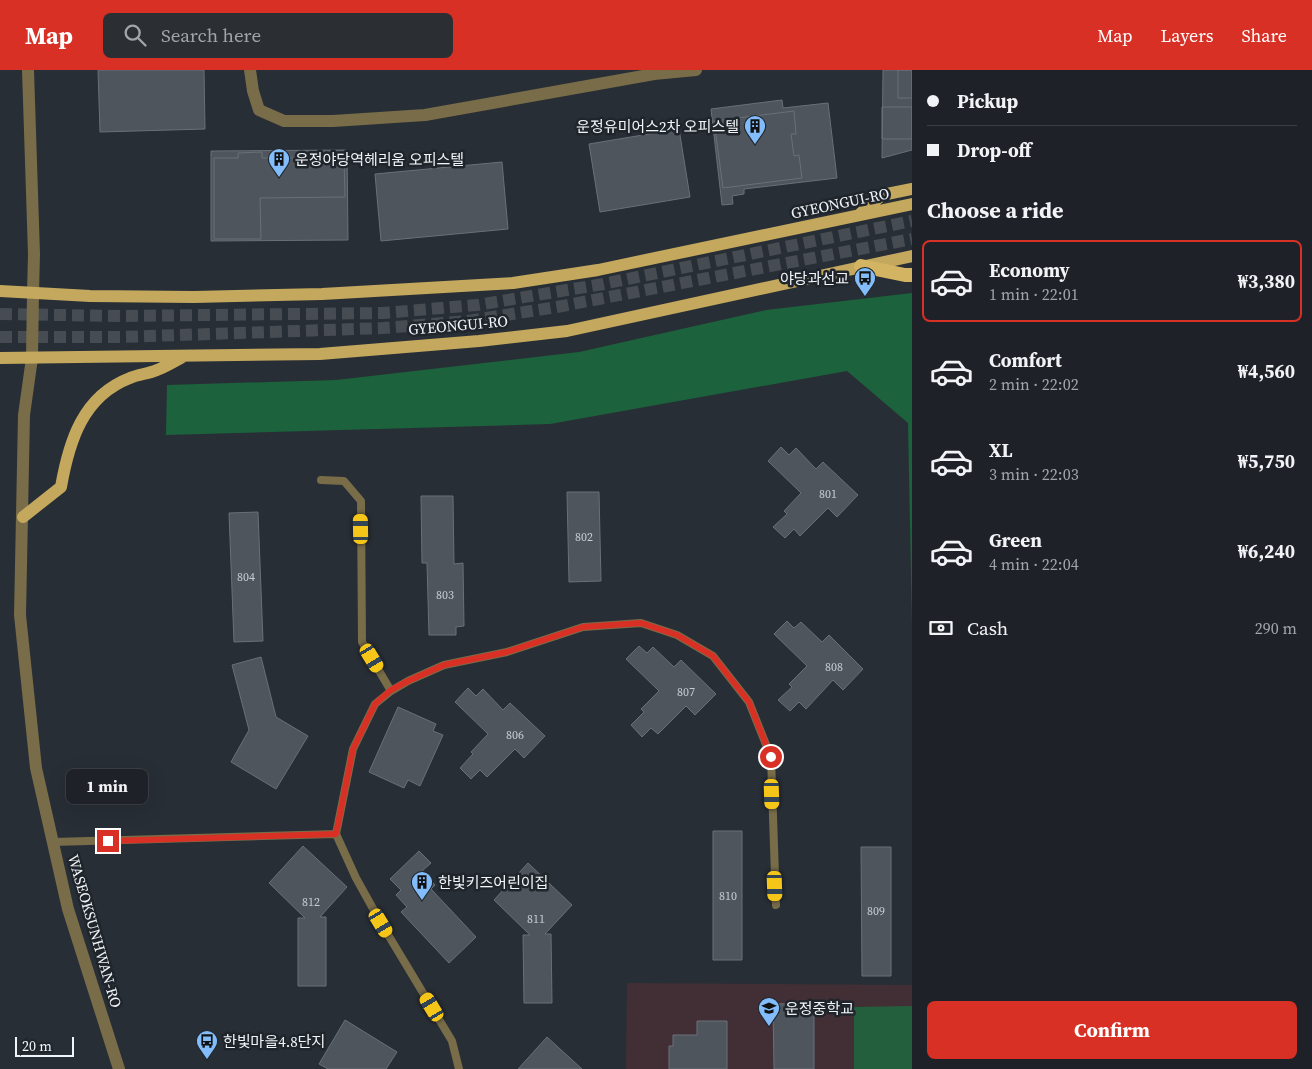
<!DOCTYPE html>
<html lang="en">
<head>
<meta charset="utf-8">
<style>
	body { margin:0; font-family:"Source Serif 4","Noto Sans KR",serif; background:#2b2f34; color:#f1f3f6; height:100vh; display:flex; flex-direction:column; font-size:19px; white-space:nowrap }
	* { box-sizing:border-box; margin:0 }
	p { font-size:16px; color:#a1a4a8 }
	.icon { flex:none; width:28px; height:28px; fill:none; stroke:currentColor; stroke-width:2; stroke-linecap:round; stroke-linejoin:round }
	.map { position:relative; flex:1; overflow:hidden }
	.drawer { display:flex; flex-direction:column; background:#1e2228; width:400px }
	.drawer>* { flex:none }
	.hud { display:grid; align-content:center; height:110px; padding:0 15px; background:#1e2228 }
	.scale { position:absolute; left:15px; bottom:12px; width:59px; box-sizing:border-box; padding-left:5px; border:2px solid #f0f5f9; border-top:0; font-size:14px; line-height:18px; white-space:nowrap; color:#f0f5f9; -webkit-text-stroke:4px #1f252b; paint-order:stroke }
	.end { position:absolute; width:22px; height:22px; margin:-11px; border:6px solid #d93025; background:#fff; box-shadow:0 0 0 2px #fff }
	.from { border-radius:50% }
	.bubble { position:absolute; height:35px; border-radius:8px; background:#1e2228; box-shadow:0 5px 20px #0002,0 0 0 1px #3c3f45; font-size:16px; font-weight:700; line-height:35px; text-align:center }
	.car { position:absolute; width:15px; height:30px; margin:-15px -8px; border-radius:6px; box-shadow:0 0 4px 1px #0007; background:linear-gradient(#f5c518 24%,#345 0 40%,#f5c518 0 76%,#345 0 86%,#f5c518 0) }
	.hud b { display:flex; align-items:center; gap:18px; height:48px; font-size:19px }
	.hud b+b { border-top:1px solid #3c3f45 }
	.hud i { width:12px; height:12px; background:#f1f3f6 }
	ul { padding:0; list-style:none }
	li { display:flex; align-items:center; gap:15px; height:82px; margin:0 10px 8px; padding:0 5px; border:2px solid transparent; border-radius:8px }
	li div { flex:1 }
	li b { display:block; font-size:19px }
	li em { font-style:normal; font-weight:700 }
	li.current { border-color:#d93025 }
	li>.icon { width:45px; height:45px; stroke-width:1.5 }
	h2 { padding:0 15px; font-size:22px; line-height:60px }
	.pay { display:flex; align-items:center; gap:12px; height:55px; padding:0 15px; font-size:19px }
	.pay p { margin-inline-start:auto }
	.cta { display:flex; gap:10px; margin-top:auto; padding:10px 15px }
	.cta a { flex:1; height:58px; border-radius:8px; background:#d93025; color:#fff; font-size:20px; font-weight:700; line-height:58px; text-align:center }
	header { display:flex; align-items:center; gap:30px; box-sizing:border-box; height:70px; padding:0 25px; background:#d93025; color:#fff }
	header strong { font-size:24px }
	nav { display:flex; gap:28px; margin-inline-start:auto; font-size:18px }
	.search { width:350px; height:45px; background:#2b2f34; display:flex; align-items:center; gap:12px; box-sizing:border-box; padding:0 18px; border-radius:8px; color:#a1a4a8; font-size:19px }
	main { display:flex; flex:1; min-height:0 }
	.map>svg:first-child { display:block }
</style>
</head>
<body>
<header>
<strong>Map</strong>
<div class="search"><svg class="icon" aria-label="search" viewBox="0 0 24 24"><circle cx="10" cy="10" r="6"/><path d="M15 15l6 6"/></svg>Search here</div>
<nav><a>Map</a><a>Layers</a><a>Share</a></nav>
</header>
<main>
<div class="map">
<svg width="912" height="999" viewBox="0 0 912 999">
	<rect width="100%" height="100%" fill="#282e35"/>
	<path fill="#422f36" d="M 627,913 L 912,915 L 912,999 L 626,999 Z"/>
	<path fill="#245f3d" d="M 912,936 L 912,999 L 854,999 L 854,937 Z"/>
	<path fill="#1c623c" d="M 912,223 L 912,556 L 908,353 L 847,301 L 550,354 L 166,365 L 167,315 L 336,310 L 579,282 L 766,240 Z"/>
	<path fill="#4e555c" stroke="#697078" d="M 98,0 L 204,0 L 205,59 L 100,62 Z
		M 883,0 L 912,0 L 912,80 L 882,88 Z
		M 898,0 L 912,0 L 912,28 L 898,28 Z
		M 782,30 L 783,38 L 828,33 L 837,108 L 744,119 L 744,124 L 732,126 L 733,134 L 722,135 L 711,39 Z
		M 882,37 L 912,37 L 912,69 L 882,69 Z
		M 794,41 L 796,64 L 791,64 L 794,86 L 799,85 L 802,108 L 723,118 L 714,51 Z
		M 679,59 L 690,127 L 600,142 L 589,74 Z
		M 347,80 L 348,170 L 211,171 L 211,81 Z
		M 262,82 L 262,88 L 344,88 L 345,127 L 260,128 L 261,169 L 214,169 L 214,88 L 238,88 L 238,83 Z
		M 502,92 L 508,159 L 381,171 L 375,104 Z
		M 781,377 L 789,385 L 796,378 L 816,399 L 823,392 L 858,425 L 837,447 L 828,438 L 800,466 L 794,459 L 785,468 L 773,457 L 787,444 L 784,441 L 801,423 L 768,391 Z
		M 567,422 L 599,422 L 601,511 L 569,512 Z
		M 421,426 L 453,426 L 454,494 L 463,493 L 464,556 L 456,557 L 456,565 L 429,565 L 427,493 L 422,493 Z
		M 258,442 L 263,571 L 234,572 L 229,443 Z
		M 787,551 L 794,558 L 801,552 L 822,572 L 829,565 L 863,599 L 843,620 L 833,610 L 806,639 L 799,632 L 790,641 L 778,630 L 792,617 L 789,614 L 807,596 L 774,564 Z
		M 639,576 L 647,583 L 653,577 L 674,597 L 681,590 L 716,624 L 695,645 L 686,636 L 658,664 L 651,658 L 642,667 L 631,655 L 644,642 L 641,639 L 659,621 L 626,589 Z
		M 261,587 L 276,647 L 308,666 L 276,719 L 231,692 L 249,660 L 232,595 Z
		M 468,618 L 476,626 L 483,619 L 503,640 L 510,633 L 545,666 L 524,688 L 515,679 L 487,707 L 480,700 L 471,709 L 460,698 L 473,684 L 471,682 L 488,664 L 455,632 Z
		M 398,637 L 436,654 L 433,661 L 443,665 L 420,716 L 408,710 L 404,718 L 369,702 Z
		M 713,761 L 742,761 L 742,890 L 713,890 Z
		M 303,776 L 347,817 L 320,847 L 326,847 L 326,916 L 298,916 L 298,848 L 305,848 L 269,813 Z
		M 861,777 L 891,777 L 891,906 L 862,906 Z
		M 419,781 L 431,793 L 422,801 L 435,815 L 431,819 L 476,867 L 449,893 L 401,842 L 407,837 L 396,825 L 401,820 L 390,809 Z
		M 528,793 L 572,835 L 545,864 L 551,864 L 552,933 L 524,933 L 523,865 L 530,865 L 494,830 Z
		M 814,933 L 814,999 L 774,999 L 773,934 Z
		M 345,950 L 397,982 L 386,999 L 328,999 L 319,994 Z
		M 697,951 L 727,951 L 727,999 L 669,999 L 669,976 L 673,976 L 673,965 L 697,965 Z
		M 547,967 L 582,999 L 518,999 Z"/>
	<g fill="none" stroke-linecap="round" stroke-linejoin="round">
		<path stroke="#464c52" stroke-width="12" stroke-dasharray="12 6" stroke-linecap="butt" d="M 0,244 L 120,246 L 383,243 L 477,235 L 603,214 L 912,151
			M 0,267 L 121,267 L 298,261 L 383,258 L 467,251 L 557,237 L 912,169"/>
		<path stroke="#786c49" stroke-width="8" d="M 321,410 L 344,411 L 361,431 L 362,572 L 391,621
			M 53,772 L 336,764
			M 459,999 L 452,971 L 381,853 L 356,808 L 336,764 L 353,679 L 375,634 L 391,621 L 408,611 L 444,595 L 507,582 L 583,557 L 641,553 L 677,565 L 713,586 L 749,632 L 771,687 L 776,835"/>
		<path stroke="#786c49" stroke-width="12" d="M 28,0 L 34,184 L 33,223
			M 250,0 L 253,21 L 259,40 L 284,51 L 333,51 L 425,45 L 654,4 L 696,0"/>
		<path stroke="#786c49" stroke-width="12" d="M 33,223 L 32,288 L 24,345 L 20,545 L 36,698 L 68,839 L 119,999"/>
		<path stroke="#c3a85e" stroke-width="12" d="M 860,144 L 882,125 L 912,119
			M 0,221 L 90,226 L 194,227 L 322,224 L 513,213 L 598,200 L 912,134
			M 0,288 L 320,284 L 479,271 L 567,261 L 912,186
			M 23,447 L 61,417 C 69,371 83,326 130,308 C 139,304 148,304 157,300 C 165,297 173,292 181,288"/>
		<path stroke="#d2b462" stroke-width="14" d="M 861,196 L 905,205 L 912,205"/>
	</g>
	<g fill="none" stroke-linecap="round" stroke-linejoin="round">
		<path stroke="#d93025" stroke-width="6" d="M 108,771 L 336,764 L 353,679 L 375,634 L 391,620 L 408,611 L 444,595 L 507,582 L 583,557 L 641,553 L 677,565 L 713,586 L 749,632 L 771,687"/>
	</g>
	<defs>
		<g id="building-pin" transform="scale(1.125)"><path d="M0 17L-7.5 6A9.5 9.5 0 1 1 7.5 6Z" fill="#82bcfa" stroke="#1f252b"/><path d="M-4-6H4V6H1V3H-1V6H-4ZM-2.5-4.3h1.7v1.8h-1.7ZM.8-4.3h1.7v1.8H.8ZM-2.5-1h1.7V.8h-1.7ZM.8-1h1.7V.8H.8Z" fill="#111"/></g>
		<g id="bus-pin" transform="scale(1.125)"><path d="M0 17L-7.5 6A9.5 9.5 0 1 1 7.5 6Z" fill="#82bcfa" stroke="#1f252b"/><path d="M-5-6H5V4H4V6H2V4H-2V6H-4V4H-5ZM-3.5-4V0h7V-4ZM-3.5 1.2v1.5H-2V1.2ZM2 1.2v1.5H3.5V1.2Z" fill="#111"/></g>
		<g id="school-pin" transform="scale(1.125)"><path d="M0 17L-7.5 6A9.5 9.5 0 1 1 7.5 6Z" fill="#82bcfa" stroke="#1f252b"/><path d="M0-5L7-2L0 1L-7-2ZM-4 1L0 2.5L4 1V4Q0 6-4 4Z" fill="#111"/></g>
	</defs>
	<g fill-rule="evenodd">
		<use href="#building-pin" x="755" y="56"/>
		<use href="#building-pin" x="279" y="89"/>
		<use href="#bus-pin" x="865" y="208"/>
		<use href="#building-pin" x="422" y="812"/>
		<use href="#school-pin" x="769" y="938"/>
		<use href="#bus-pin" x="207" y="971"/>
	</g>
	<g text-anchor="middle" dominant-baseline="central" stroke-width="5" stroke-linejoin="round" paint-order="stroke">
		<g font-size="12" fill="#c8cdd2">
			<text x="828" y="424">801</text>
			<text x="584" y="467">802</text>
			<text x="246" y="507">804</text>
			<text x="445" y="525">803</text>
			<text x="834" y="597">808</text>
			<text x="686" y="622">807</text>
			<text x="515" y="665">806</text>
			<text x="728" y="826">810</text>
			<text x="311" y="832">812</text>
			<text x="876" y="841">809</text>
			<text x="536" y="849">811</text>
		</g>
		<g font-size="15" fill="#f0f5f9" stroke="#1f252b" text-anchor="start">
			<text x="739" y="56" text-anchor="end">운정유미어스2차 오피스텔</text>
			<text x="295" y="89">운정야당역헤리움 오피스텔</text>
			<text x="849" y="208" text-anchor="end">야당과선교</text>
			<text x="438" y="812">한빛키즈어린이집</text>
			<text x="785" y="938">운정중학교</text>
			<text x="223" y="971">한빛마을4.8단지</text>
		</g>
		<g font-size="15" fill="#f0f5f9" stroke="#1f252b">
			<text transform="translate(840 133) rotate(-12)">GYEONGUI-RO</text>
			<text transform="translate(458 255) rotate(-5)">GYEONGUI-RO</text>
			<text transform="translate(95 861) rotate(74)">WASEOKSUNHWAN-RO</text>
		</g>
	</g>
</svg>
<div class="scale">20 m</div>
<i class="end from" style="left:771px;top:687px"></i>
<i class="end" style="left:108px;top:771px"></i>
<div class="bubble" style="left:66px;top:699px;width:82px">1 min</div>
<i class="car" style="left:361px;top:459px;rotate:359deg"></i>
<i class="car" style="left:372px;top:588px;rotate:149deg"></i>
<i class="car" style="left:772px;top:724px;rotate:178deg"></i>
<i class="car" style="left:775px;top:816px;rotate:178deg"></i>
<i class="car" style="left:381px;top:853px;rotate:149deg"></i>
<i class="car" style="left:432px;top:937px;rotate:329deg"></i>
</div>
<section class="drawer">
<div class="hud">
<b><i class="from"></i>Pickup</b>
<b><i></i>Drop-off</b>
</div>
<h2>Choose a ride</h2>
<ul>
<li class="current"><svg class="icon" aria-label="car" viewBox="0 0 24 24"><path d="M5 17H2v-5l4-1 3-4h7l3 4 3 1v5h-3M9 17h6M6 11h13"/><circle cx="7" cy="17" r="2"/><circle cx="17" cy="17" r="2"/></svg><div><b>Economy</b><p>1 min · 22:01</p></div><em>₩3,380</em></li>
<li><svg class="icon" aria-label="car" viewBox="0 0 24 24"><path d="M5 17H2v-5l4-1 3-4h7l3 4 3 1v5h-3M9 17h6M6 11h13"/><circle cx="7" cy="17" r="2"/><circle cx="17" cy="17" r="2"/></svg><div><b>Comfort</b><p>2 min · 22:02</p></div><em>₩4,560</em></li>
<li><svg class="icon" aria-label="car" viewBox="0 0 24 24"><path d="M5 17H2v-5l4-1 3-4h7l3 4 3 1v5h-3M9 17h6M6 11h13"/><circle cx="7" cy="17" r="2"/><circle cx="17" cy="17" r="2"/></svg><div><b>XL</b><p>3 min · 22:03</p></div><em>₩5,750</em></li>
<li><svg class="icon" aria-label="car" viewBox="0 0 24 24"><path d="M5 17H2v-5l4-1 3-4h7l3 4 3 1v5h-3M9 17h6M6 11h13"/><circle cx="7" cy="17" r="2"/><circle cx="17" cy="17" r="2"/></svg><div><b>Green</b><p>4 min · 22:04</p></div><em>₩6,240</em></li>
</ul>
<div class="pay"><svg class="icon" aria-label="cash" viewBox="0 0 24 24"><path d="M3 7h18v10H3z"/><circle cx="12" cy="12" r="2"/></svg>Cash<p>290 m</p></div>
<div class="cta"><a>Confirm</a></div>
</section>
</main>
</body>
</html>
